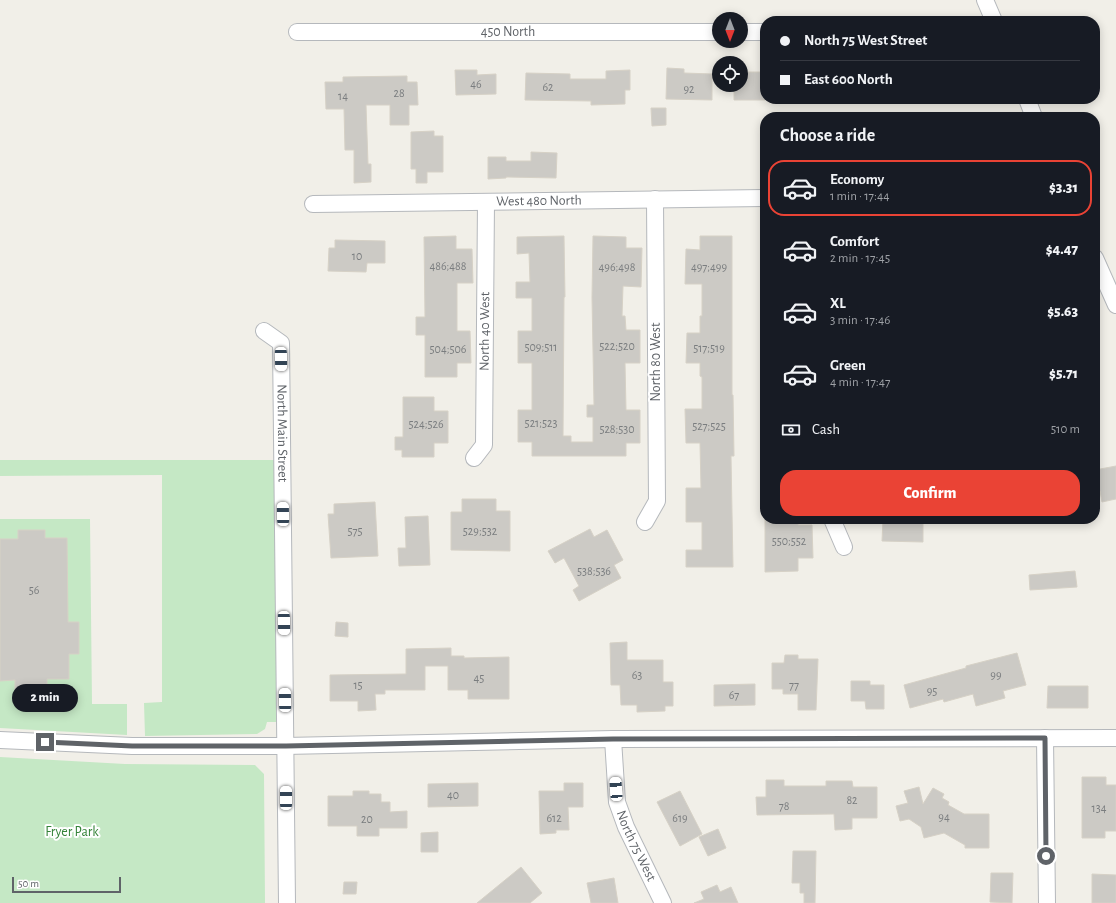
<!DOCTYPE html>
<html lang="en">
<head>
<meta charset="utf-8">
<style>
	body { margin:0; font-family:"Alegreya Sans",sans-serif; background:#20242c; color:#f1f3f6; height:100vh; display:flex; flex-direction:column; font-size:15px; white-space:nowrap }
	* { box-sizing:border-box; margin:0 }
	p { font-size:13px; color:#9ea1a6 }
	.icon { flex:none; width:22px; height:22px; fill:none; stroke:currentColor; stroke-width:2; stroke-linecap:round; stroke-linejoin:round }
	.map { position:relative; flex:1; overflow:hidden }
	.side { position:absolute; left:760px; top:112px; width:340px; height:412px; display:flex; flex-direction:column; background:#171b24; border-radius:16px; box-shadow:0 2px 10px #0003 }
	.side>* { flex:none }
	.banner { position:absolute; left:760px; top:16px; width:340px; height:88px; border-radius:16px; box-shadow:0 2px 10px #0003; display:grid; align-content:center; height:88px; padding:0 20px; background:#171b24 }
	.needle { width:26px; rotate:180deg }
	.buttons { position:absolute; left:712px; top:12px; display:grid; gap:8px }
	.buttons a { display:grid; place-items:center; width:36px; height:36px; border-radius:50%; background:#171b24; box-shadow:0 2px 10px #0003; font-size:20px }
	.scale { position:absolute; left:12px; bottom:10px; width:109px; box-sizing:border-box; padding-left:4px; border:2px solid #5f6368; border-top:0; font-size:11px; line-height:14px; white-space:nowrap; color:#5f6368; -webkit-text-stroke:3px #fff; paint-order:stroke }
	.end { position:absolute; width:18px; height:18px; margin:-9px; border:5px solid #5f6368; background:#fff; box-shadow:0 0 0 2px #fff }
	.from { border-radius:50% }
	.bubble { position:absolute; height:28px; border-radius:14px; background:#171b24; box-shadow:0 2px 10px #0003; font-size:13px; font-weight:800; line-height:28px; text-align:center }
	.car { position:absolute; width:12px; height:24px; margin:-12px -6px; border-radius:5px; box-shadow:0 0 3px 1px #0007; background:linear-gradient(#fff 24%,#345 0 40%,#fff 0 76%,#345 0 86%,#fff 0) }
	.banner b { display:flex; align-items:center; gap:14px; height:38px; font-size:15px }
	.banner b+b { border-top:1px solid #363941 }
	.banner i { width:10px; height:10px; background:#f1f3f6 }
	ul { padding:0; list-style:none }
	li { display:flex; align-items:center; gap:12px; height:56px; margin:0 8px 6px; padding:0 12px; border:2px solid transparent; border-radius:16px }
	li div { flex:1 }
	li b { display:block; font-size:15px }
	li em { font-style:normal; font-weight:800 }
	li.selected { border-color:#ea4335 }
	li>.icon { width:36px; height:36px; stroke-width:1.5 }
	h2 { padding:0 20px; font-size:18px; line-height:48px }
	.pay { display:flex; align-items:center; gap:10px; height:44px; padding:0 20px; font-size:15px }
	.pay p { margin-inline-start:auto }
	.cta { display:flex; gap:8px; margin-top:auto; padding:8px 20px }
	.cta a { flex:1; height:46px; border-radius:16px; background:#ea4335; color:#fff; font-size:16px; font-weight:800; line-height:46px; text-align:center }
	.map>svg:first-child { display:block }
</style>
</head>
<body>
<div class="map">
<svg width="1116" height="903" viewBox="0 0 1116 903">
	<rect width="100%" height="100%" fill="#f1efe8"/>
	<path fill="#c5e8c5" d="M 0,460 L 275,460 L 280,722 L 267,722 L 265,729 L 257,734 L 145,736 L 144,703 L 162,702 L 162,475 L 0,476 Z
		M 0,519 L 90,519 L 92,704 L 127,704 L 127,735 L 0,728 Z
		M 0,757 L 125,764 L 255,765 L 264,774 L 265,903 L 0,903 Z"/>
	<path fill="#cccac5" stroke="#d6d1c6" d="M 667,68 L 684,69 L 684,73 L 712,74 L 712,100 L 666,99 Z
		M 455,70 L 477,70 L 477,75 L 496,74 L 496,94 L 456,95 Z
		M 630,70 L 630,90 L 625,90 L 625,104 L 591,105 L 591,101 L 525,100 L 526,73 L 570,74 L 570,79 L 606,79 L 606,71 Z
		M 741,72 L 765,72 L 765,100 L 734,100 L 734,85 L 741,85 Z
		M 407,76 L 407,82 L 417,82 L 418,105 L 409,105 L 409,125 L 390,125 L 390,105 L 366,105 L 368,164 L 371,164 L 371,182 L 354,183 L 354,150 L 345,150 L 344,109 L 326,109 L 325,82 L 343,82 L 343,77 Z
		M 651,108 L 666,108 L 666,125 L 652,126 Z
		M 434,131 L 434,136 L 443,136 L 443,172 L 427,172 L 427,183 L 416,183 L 416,169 L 411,169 L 411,132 Z
		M 531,152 L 557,153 L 556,178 L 506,177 L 506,178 L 488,179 L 488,157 L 506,157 L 506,161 L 531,161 Z
		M 456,236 L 456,249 L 472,249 L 473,283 L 457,283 L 457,331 L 470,331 L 471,363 L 457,363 L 457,377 L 425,377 L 425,335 L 416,335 L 416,317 L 425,317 L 424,237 Z
		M 564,236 L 565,297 L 564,297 L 563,436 L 571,436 L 571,442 L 593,442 L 593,417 L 587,417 L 587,405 L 594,405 L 592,297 L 593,236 L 626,237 L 626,248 L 642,248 L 641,287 L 623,286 L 622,316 L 625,316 L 626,330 L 640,330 L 640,363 L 625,363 L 626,410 L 640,410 L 640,443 L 626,443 L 626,456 L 532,456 L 532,442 L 518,442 L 518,410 L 532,410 L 532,363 L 518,363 L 518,331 L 532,331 L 532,298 L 516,298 L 516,282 L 530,282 L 529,253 L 517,254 L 517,237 Z
		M 700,236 L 732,236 L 732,395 L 733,395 L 734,456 L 731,456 L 733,567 L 686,567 L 686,550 L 702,550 L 702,522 L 686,522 L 686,488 L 701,488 L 700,443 L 686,443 L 685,409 L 702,409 L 702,377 L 700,376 L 700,363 L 686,363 L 687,333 L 700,333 L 700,316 L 702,316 L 702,284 L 685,284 L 686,249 L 700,250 Z
		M 335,240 L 385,241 L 385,263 L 367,263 L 366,272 L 328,271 L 329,248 L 335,248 Z
		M 403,397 L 434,397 L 434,411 L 448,411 L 448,443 L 434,443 L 434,457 L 402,457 L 402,450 L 395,450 L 395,437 L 403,437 Z
		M 1116,466 L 1116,499 L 1102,502 L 1100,491 L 1095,492 L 1095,470 Z
		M 462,499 L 496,499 L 496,511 L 510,511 L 510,551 L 451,550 L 451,512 L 462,512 Z
		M 375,502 L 378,556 L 331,558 L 328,514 L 334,514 L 334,504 Z
		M 428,516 L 430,565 L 399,566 L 398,548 L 406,548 L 405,517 Z
		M 765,519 L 798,519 L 798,525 L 812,525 L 813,558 L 798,558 L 798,571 L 765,572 Z
		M 883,519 L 915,519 L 915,522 L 923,522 L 923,542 L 882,541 Z
		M 590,529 L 594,537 L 607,530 L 623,560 L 614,565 L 621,578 L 579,601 L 573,590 L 579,586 L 564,558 L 555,563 L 548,551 Z
		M 18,530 L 45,530 L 45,538 L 67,538 L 68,622 L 79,622 L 79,654 L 69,654 L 69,679 L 47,679 L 47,693 L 15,693 L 15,680 L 0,681 L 0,539 L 18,539 Z
		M 1075,571 L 1077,587 L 1030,590 L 1029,575 Z
		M 336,622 L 348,623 L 348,637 L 335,636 Z
		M 627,642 L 627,660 L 663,660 L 663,682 L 673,682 L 673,706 L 665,706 L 665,711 L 637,712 L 637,705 L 621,705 L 620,685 L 611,685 L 610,643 Z
		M 451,648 L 451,656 L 464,656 L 464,658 L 509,657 L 509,699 L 468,699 L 468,690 L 448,690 L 448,666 L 425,666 L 425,690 L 385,690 L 385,694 L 375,694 L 376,710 L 358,711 L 358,701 L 330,701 L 330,675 L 406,674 L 406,649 Z
		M 1017,653 L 1026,685 L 1003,691 L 1005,698 L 976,706 L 973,694 L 944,702 L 943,699 L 910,708 L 904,685 L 966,668 L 966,666 Z
		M 785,655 L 798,655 L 798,659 L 818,659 L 816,710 L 798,710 L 798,694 L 783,694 L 783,689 L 772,689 L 772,663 L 784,663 Z
		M 851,681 L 870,681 L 870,685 L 884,685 L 884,709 L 866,709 L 865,701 L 851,701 Z
		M 755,684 L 755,705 L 714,706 L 714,685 Z
		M 1048,686 L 1088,686 L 1088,708 L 1047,708 Z
		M 1082,777 L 1106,777 L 1106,785 L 1116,785 L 1116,831 L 1105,831 L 1105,838 L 1082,838 Z
		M 766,780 L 784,780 L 784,786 L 826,786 L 826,781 L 852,781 L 853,787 L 877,787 L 877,818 L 852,818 L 852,829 L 835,830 L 834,814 L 757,815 L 756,797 L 766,797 Z
		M 478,783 L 478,806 L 428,807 L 428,784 Z
		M 564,783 L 583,783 L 583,807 L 568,807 L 569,830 L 556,830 L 556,833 L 540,834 L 539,791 L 564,791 Z
		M 919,787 L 923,804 L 933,788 L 944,794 L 942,798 L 949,802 L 948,805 L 964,814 L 989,814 L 989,848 L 965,848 L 965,845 L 944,833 L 924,838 L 921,827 L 909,819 L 900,821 L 896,806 L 908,803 L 904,791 Z
		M 353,791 L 369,791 L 369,794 L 381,794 L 381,802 L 390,802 L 390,812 L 407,811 L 407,828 L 379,828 L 379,836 L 357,836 L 357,826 L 328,826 L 328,796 L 353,796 Z
		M 680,791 L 702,834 L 680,846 L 657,802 Z
		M 718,829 L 726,848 L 708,856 L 699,837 Z
		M 438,832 L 438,852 L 421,852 L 421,833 Z
		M 793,851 L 816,851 L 815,903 L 804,903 L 804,893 L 800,893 L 800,883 L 792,883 Z
		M 521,867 L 542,893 L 530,903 L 477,903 Z
		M 991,873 L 1013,873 L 1012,903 L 990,902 Z
		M 1092,874 L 1116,875 L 1116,903 L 1092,903 Z
		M 614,878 L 618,903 L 591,903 L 587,883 Z
		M 344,882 L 357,882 L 356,894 L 343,894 Z
		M 717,885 L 720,892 L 731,887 L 738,903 L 694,903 L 704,899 L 701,892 Z"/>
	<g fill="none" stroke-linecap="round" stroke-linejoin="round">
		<g stroke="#b5b8bc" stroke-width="18">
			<g id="minor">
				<path d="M 985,0 L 994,21"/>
				<path id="s1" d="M 297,32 L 719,32"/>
				<path d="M 741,32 L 765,32"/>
				<path d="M 1027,99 L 1034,117"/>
				<path id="s2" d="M 313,204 L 765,198"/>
				<path d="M 1095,258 L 1116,305"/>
				<path id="s3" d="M 264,331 L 281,343 L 287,903"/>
				<path id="s4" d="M 474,458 L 484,445 L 486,202"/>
				<path d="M 832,519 L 844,547"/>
				<path d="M 645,522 L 657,501 L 655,199"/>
				<path d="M 1045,738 L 1047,903"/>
				<path id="s5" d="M 613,739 L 617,802 L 626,827 L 663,903"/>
				<path d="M 0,740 L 132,746 L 285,746 L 613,739 L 1116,738"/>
			</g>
		</g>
		<use href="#minor" stroke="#fff" stroke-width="16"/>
	</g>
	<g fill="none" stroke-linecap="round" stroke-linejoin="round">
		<path stroke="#5f6368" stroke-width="5" d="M 45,742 L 132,746 L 286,746 L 613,739 L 1045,738 L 1046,856"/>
	</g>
	<g text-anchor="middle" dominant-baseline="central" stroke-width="4" stroke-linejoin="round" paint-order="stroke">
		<g font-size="12" fill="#7a7d7f">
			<text x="476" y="84">46</text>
			<text x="548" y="87">62</text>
			<text x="689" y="89">92</text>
			<text x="399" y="93">28</text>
			<text x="343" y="96">14</text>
			<text x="357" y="256">10</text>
			<text x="448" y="266">486;488</text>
			<text x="617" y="267">496;498</text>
			<text x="709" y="267">497;499</text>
			<text x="617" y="346">522;520</text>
			<text x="541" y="347">509;511</text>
			<text x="709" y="348">517;519</text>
			<text x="448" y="349">504;506</text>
			<text x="541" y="423">521;523</text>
			<text x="426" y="424">524;526</text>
			<text x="709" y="426">527;525</text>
			<text x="617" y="429">528;530</text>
			<text x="355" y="531">575</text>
			<text x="480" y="531">529;532</text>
			<text x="789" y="541">550;552</text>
			<text x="594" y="571">538;536</text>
			<text x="34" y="590">56</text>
			<text x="637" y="675">63</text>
			<text x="996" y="675">99</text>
			<text x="479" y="678">45</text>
			<text x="358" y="685">15</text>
			<text x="794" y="685">77</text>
			<text x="932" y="691">95</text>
			<text x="734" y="695">67</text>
			<text x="453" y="795">40</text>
			<text x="852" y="800">82</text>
			<text x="784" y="806">78</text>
			<text x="1099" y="808">134</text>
			<text x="944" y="817">94</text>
			<text x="554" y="818">612</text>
			<text x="680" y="818">619</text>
			<text x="367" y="819">20</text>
		</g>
		<g font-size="14" fill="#5f6368" stroke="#fff">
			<text stroke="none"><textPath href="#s1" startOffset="211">450 North</textPath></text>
			<text stroke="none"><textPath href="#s2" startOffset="226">West 480 North</textPath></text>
			<text stroke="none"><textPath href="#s4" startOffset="130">North 40 West</textPath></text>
			<text transform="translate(656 362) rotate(-90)">North 80 West</text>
			<text stroke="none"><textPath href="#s3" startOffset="111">North Main Street</textPath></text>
			<text stroke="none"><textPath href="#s5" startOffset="111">North 75 West</textPath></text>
		</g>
		<g font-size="14" fill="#348238" stroke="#fff">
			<text x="72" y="832">Fryer Park</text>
		</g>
	</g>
</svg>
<div class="buttons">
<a><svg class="needle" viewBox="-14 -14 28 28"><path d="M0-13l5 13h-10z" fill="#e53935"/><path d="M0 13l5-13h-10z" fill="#9ea1a6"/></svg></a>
<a><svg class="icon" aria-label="locate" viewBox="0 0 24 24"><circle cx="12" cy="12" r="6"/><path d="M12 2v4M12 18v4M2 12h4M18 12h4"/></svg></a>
</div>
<div class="scale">50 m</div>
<i class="end from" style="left:1046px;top:856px"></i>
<i class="end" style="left:45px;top:742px"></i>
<div class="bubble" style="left:12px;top:684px;width:66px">2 min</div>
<i class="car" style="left:281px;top:359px;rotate:179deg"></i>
<i class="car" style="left:283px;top:514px;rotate:359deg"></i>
<i class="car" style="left:284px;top:623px;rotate:179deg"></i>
<i class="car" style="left:285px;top:700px;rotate:359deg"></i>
<i class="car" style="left:616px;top:789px;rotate:356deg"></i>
<i class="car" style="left:286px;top:798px;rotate:0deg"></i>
<div class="banner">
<b><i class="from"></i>North 75 West Street</b>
<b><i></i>East 600 North</b>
</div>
<section class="side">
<h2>Choose a ride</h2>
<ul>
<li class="selected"><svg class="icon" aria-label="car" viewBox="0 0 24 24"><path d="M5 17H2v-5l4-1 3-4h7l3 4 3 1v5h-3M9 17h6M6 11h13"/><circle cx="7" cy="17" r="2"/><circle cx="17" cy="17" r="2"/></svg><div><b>Economy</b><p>1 min · 17:44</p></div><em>$3.31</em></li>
<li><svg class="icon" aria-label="car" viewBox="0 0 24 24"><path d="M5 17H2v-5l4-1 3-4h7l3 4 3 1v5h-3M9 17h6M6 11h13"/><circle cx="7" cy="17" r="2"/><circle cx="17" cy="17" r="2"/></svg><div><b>Comfort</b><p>2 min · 17:45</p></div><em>$4.47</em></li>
<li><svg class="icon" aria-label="car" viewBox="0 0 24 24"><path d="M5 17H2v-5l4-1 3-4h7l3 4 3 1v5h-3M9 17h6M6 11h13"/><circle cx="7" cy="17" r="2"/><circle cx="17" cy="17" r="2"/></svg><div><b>XL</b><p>3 min · 17:46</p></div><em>$5.63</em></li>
<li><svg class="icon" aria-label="car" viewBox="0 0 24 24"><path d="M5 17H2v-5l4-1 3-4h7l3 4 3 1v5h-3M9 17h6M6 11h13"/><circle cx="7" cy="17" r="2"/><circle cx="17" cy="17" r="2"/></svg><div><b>Green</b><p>4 min · 17:47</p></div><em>$5.71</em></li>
</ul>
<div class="pay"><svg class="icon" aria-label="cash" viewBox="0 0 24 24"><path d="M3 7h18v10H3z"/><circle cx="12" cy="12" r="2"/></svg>Cash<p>510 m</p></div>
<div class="cta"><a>Confirm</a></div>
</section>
</div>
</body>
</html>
